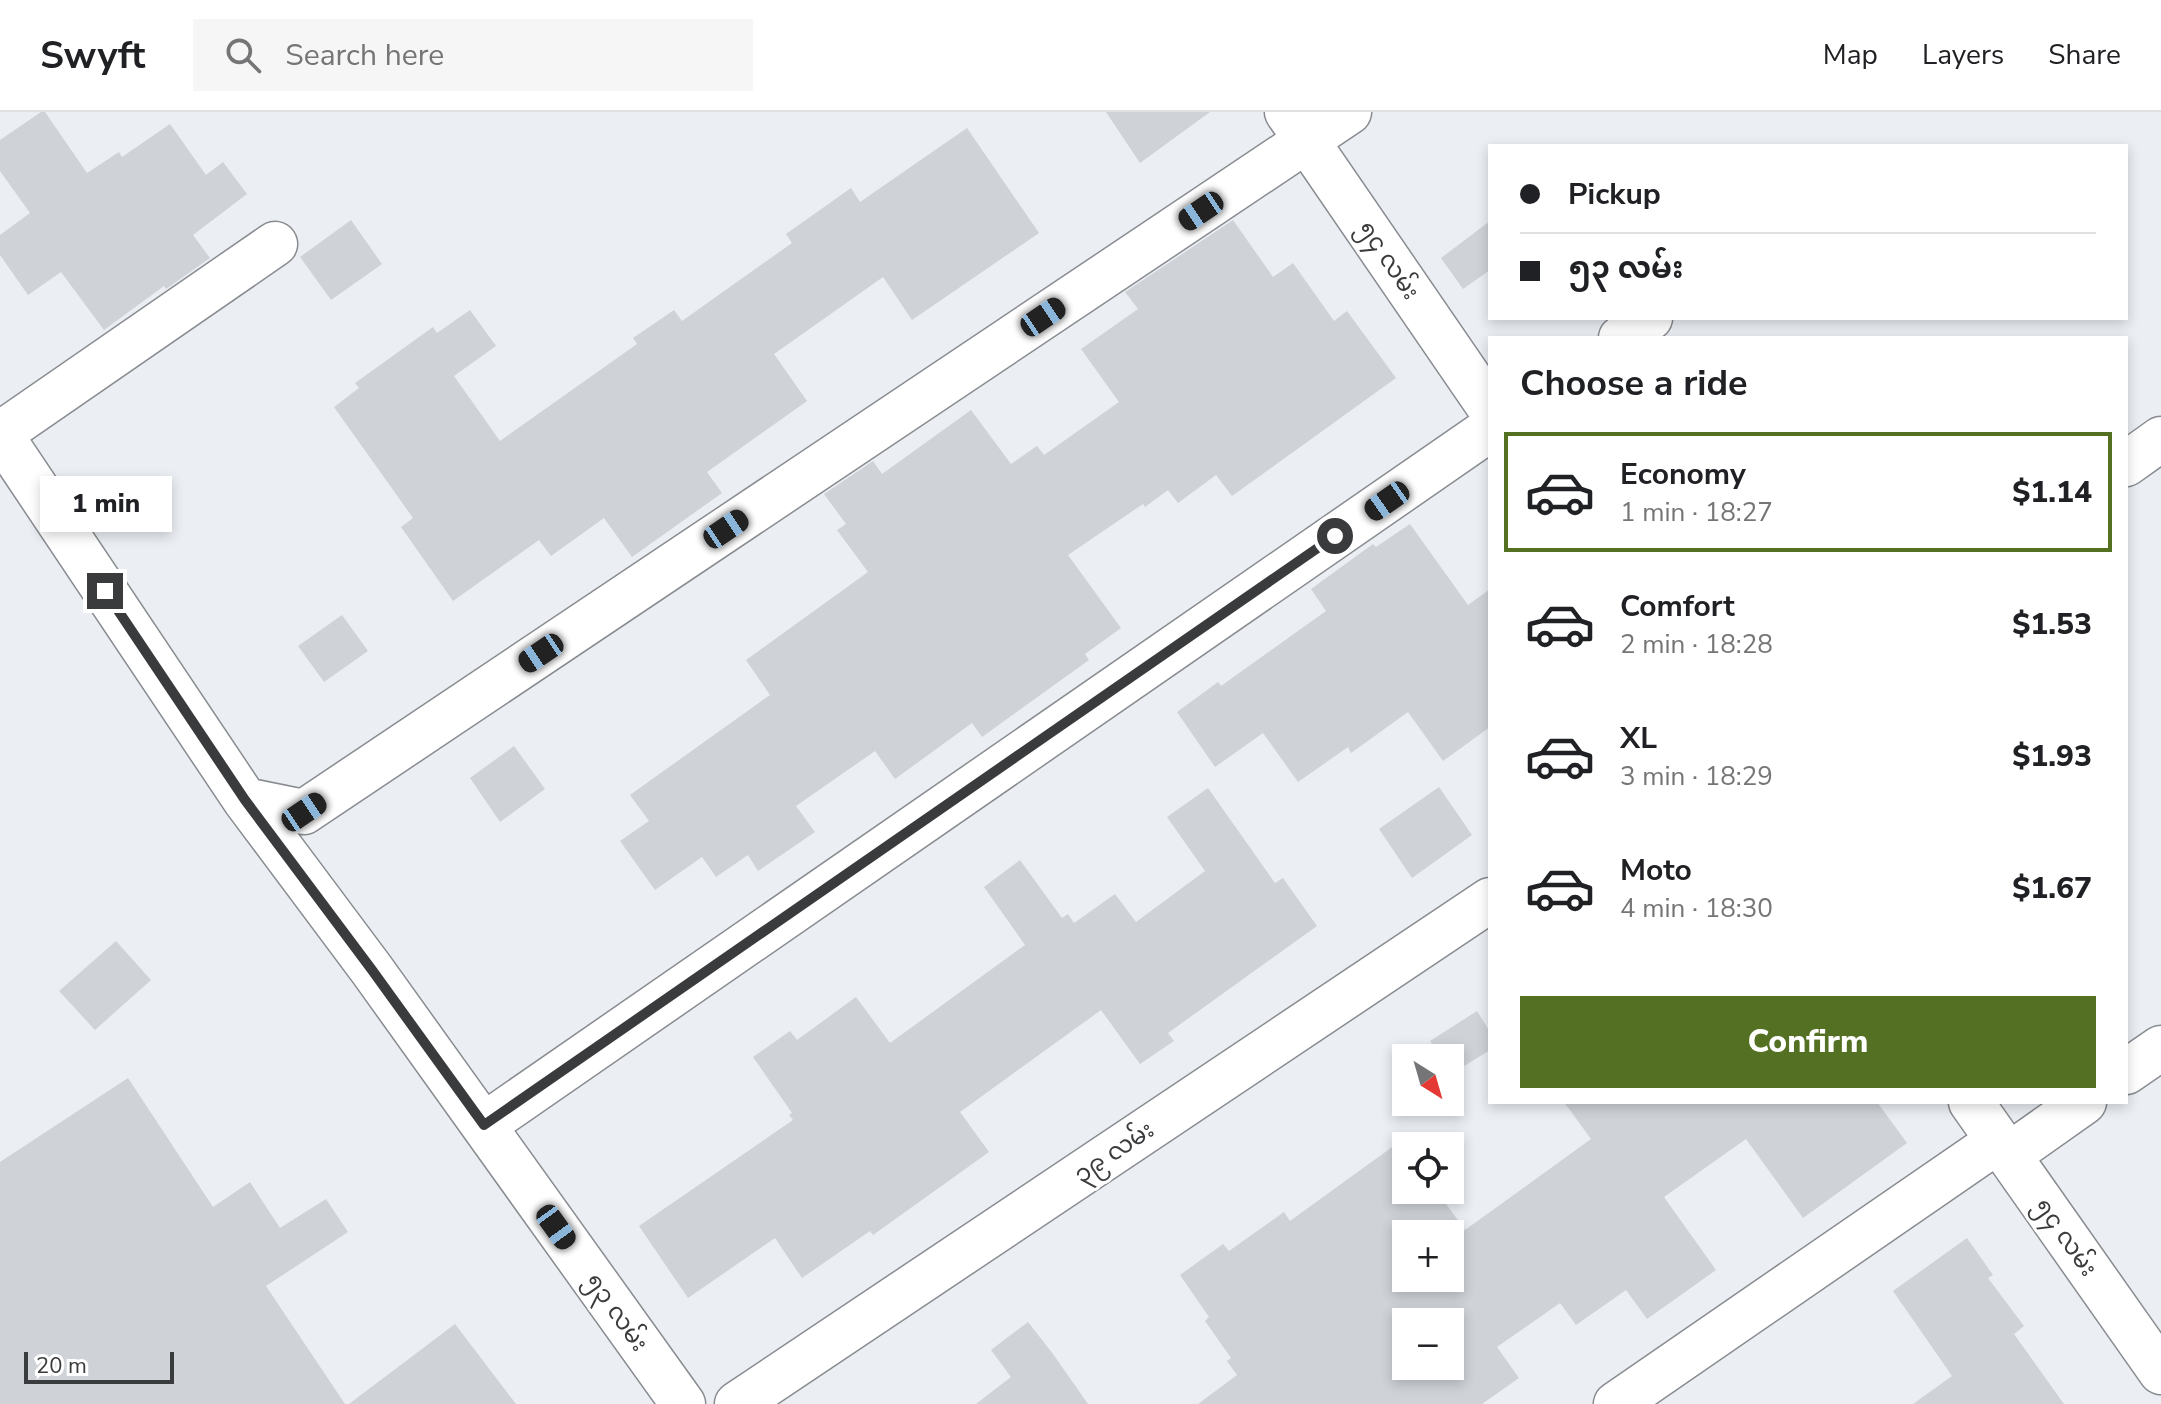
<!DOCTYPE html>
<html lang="en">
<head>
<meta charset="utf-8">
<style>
	body { margin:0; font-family:"Nunito Sans","Noto Sans Myanmar",sans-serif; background:#f6f6f6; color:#202124; height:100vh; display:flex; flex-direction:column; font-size:30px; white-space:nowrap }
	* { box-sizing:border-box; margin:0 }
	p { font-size:26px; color:#757577 }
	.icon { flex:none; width:44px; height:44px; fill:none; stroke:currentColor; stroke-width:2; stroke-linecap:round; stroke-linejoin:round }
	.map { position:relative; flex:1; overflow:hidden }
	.side { position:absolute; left:1488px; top:224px; width:640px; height:768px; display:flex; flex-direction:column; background:#fff; border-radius:0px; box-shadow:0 4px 12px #0003 }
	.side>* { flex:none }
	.banner { position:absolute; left:1488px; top:32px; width:640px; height:176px; border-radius:0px; box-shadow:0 4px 12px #0003; display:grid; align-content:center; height:176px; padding:0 32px; background:#fff }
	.needle { width:52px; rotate:143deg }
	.buttons { position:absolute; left:1392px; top:932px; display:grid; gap:16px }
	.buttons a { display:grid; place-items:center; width:72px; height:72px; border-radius:0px; background:#fff; box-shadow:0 4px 12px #0003; font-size:40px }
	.scale { position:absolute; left:24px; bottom:20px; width:150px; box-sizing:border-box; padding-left:8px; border:4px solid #3a3b3d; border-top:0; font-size:22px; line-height:28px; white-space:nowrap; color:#3a3b3d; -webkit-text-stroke:6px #fff; paint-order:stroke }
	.end { position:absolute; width:36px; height:36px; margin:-18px; border:10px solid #3a3b3d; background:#fff; box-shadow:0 0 0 4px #fff }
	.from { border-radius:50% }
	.bubble { position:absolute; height:56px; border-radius:0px; background:#fff; box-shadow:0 4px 12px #0003; font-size:26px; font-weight:800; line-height:56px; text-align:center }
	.car { position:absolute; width:24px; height:48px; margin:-24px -12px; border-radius:10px; box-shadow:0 0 6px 2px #0007; background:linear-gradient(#222 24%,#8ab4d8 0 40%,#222 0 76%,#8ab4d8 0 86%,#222 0) }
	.banner b { display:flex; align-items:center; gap:28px; height:76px; font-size:30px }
	.banner b+b { border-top:2px solid #e0e0e0 }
	.banner i { width:20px; height:20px; background:#202124 }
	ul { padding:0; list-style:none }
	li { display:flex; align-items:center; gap:24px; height:120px; margin:0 16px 12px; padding:0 16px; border:4px solid transparent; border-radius:0px }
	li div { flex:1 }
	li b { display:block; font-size:30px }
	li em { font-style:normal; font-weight:800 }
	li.active { border-color:#547023 }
	li>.icon { width:72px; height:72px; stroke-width:1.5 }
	h2 { padding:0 32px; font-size:36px; line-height:96px }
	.button { display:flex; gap:16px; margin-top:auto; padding:16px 32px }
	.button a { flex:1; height:92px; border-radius:0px; background:#547023; color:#fff; font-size:32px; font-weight:800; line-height:92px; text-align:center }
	header { display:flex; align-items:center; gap:48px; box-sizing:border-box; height:112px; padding:0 40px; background:#fff; border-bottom:2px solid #e0e0e0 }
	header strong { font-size:38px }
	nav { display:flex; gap:44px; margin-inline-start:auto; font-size:28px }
	.search { width:560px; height:72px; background:#f6f6f6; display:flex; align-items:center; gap:20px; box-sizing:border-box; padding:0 28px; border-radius:0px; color:#757577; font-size:30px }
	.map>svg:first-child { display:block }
</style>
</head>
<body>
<header>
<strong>Swyft</strong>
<div class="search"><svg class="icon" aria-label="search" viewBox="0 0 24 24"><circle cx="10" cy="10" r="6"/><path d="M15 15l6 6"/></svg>Search here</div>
<nav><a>Map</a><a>Layers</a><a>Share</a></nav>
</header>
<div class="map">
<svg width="2161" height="1292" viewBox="0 0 2161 1292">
	<rect width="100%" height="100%" fill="#ebeef3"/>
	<path fill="#cfd2d7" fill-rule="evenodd" d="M 41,0 L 45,0 L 87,61 L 119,40 L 122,45 L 170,12 L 206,63 L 223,50 L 247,82 L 193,123 L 210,146 L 166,177 L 164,174 L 104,218 L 61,160 L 28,183 L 0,143 L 0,123 L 30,101 L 0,59 L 0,28 Z
		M 1106,0 L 1210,0 L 1140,51 Z
		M 967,16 L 1039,121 L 912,208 L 883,165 L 774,242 L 807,289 L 707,360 L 722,381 L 632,445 L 604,406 L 551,444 L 539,428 L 453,489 L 401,415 L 413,406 L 334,295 L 359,276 L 355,271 L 433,215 L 437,221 L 470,198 L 496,234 L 454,264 L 500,329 L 637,232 L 633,226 L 674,198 L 682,209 L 792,131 L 786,122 L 851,76 L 860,90 Z
		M 351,108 L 382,152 L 331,188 L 300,145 Z
		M 1233,108 L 1273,165 L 1293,151 L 1334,209 L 1347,199 L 1396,266 L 1232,384 L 1216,363 L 1178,391 L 1168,378 L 1145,395 L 1143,392 L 1068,443 L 1121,516 L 1085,542 L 1089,548 L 982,625 L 972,611 L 895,667 L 875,639 L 796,694 L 815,720 L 758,759 L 748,743 L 716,765 L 702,745 L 655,778 L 620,729 L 649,709 L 630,683 L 770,583 L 746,548 L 868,460 L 837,418 L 846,412 L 824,382 L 873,349 L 882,362 L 971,298 L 1011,352 L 1037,334 L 1044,343 L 1119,290 L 1081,237 L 1138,197 L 1125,180 Z
		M 1490,109 L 1490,158 L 1463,177 L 1441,146 Z
		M 1410,412 L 1468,493 L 1490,477 L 1490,615 L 1443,649 L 1408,600 L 1351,641 L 1348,635 L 1298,670 L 1263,621 L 1215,655 L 1177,600 L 1218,570 L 1221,574 L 1326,499 L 1311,477 L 1373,432 L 1376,435 Z
		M 342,503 L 368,539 L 324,570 L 298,534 Z
		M 514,634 L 545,677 L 500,710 L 470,666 Z
		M 1439,675 L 1472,723 L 1412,766 L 1379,717 Z
		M 1208,676 L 1275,771 L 1283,766 L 1317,814 L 1168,921 L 1174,929 L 1140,952 L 1101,898 L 960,1000 L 989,1040 L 873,1123 L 870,1119 L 802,1166 L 775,1126 L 688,1186 L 639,1114 L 793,1008 L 789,1003 L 792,1001 L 753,945 L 790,919 L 797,928 L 856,885 L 890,931 L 1025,833 L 984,775 L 1020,748 L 1062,806 L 1068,802 L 1074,811 L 1115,782 L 1136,810 L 1205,759 L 1167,705 Z
		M 116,829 L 151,868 L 95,918 L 59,879 Z
		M 1477,899 L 1490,920 L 1490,938 L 1451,962 L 1450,946 L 1441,946 L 1430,929 Z
		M 128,966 L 213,1095 L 250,1070 L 280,1116 L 326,1087 L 348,1120 L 266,1174 L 345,1292 L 0,1292 L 0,1050 Z
		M 1564,990 L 1877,990 L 1907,1031 L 1803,1106 L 1746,1027 L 1664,1085 L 1716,1158 L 1647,1207 L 1626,1178 L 1576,1213 L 1560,1191 L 1497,1235 L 1519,1266 L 1482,1292 L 1198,1292 L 1237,1263 L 1227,1249 L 1231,1246 L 1205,1209 L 1209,1205 L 1180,1163 L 1223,1132 L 1229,1139 L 1284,1100 L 1290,1109 L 1406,1025 L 1406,1078 L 1436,1078 L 1465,1118 L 1591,1027 ZM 1406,1122 L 1450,1122 L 1450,1166 L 1406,1166 ZM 1406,1210 L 1450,1210 L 1450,1254 L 1406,1254 Z
		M 1967,1126 L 1993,1163 L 1988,1166 L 2024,1214 L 2014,1222 L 2064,1292 L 1913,1292 L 1952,1264 L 1893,1179 Z
		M 1028,1210 L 1053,1242 L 1088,1292 L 976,1292 L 1011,1265 L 991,1238 Z
		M 455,1212 L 516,1292 L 349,1292 Z"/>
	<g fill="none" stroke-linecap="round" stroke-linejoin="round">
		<g stroke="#888b90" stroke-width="47">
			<path id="minor" d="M 1287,0 L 1490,296
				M 1621,226 L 1650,206
				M 0,322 L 245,688 L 372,858 L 683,1292
				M 0,322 L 275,132
				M 2126,352 L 2161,327
				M 245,688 L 304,700 L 1349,0
				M 2126,960 L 2161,936
				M 1971,990 L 2161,1260
				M 484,1013 L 1490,317
				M 2009,1043 L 2084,990
				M 737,1292 L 1490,788
				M 1616,1292 L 1998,1029"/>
		</g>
		<use href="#minor" stroke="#fff" stroke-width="44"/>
	</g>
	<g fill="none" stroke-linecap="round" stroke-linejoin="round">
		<path stroke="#3a3b3d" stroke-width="10" d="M 105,479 L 245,688 L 372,858 L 484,1013 L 1335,424"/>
	</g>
	<g text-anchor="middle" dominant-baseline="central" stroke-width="6" stroke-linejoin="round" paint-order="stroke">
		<g font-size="24" fill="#3a3b3d" stroke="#fff">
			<text transform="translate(1389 148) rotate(56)">၅၄ လမ်း</text>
			<text transform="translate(1114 1040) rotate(-34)">၃၉ လမ်း</text>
			<text transform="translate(2066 1125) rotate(55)">၅၄ လမ်း</text>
			<text transform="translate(617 1200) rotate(55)">၅၃ လမ်း</text>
		</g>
	</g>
</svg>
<div class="buttons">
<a><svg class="needle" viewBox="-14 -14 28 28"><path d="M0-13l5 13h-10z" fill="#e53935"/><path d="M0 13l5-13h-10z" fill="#757577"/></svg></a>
<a><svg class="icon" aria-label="locate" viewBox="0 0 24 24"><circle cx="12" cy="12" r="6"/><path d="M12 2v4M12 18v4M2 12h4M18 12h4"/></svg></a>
<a>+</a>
<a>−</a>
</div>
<div class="scale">20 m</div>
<i class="end from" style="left:1335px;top:424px"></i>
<i class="end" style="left:105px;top:479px"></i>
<div class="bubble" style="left:40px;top:364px;width:132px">1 min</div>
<i class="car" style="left:1201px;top:99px;rotate:236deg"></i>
<i class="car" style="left:1043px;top:205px;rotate:56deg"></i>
<i class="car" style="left:1387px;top:389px;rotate:235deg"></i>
<i class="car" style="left:726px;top:417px;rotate:56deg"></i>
<i class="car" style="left:541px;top:541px;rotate:236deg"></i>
<i class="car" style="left:304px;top:700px;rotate:56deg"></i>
<i class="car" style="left:556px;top:1115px;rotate:144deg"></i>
<div class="banner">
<b><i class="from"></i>Pickup</b>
<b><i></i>၅၃ လမ်း</b>
</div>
<section class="side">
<h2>Choose a ride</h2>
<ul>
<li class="active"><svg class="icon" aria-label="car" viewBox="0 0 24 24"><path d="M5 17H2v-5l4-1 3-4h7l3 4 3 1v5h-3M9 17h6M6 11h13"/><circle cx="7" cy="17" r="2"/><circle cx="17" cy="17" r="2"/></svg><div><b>Economy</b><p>1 min · 18:27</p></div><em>$1.14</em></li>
<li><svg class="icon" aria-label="car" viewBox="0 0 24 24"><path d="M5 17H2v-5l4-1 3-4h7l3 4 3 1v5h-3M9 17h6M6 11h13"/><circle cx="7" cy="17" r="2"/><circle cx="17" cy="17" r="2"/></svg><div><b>Comfort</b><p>2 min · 18:28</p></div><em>$1.53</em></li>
<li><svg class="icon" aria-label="car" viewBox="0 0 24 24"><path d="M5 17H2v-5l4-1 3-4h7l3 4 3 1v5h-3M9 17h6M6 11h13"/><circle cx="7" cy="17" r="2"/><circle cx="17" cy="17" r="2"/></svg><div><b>XL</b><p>3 min · 18:29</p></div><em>$1.93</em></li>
<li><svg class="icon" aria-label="car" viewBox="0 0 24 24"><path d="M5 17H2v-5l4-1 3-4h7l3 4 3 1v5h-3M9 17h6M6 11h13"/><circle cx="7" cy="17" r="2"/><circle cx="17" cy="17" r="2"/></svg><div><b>Moto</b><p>4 min · 18:30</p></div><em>$1.67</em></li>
</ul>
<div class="button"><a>Confirm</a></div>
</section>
</div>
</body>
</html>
